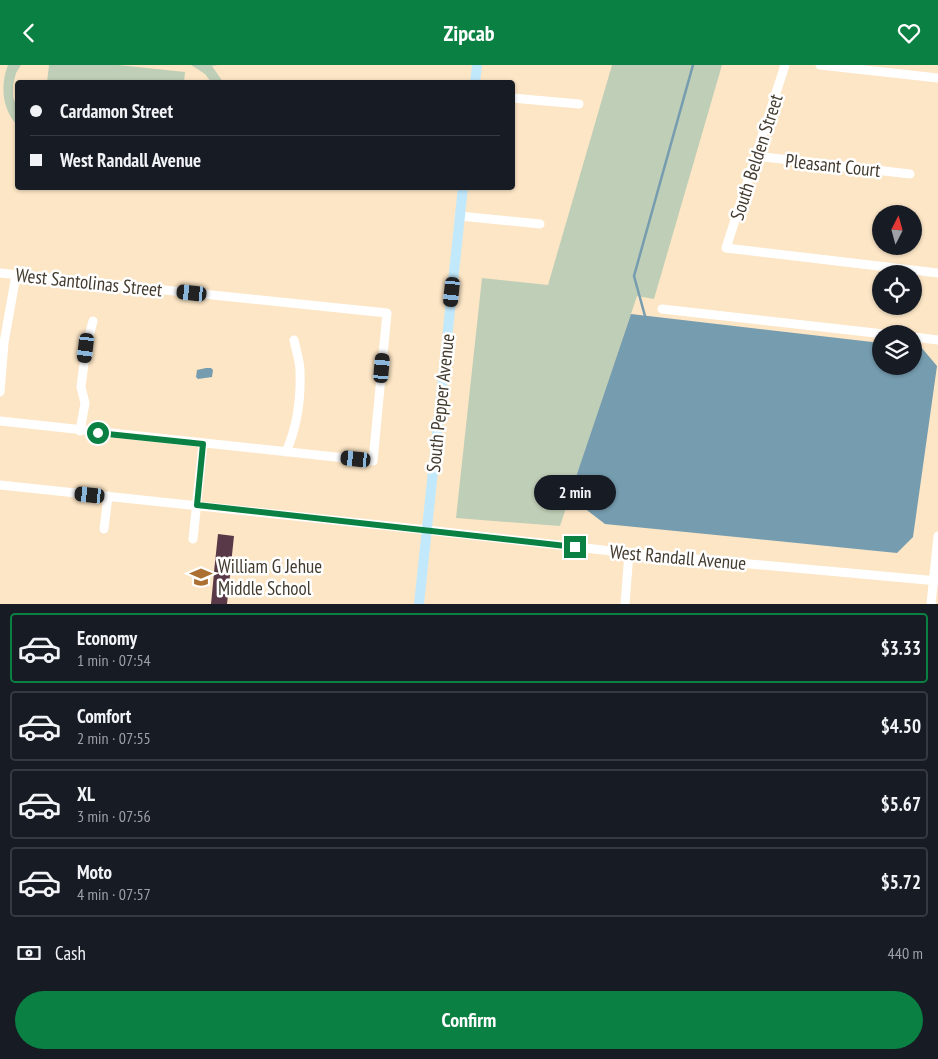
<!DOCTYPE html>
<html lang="en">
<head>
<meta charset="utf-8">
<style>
	body { margin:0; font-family:"PT Sans Narrow",sans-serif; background:#20242c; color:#f1f3f6; height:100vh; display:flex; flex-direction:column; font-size:19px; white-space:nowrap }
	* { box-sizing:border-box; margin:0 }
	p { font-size:16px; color:#9ea1a6 }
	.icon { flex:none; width:28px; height:28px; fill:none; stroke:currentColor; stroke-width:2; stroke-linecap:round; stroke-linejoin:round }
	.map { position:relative; height:539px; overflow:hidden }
	.side { display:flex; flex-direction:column; background:#171b24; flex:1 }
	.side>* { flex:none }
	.hud { position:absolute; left:15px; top:15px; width:500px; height:110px; border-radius:5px; box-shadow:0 1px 4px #0004; display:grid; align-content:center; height:110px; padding:0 15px; background:#171b24 }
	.needle { width:32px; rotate:6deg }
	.buttons { position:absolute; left:872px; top:140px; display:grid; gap:10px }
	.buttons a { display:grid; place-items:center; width:50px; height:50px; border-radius:50%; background:#171b24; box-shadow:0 1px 4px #0004; font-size:25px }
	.end { position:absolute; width:22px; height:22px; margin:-11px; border:6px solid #0b8043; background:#fff; box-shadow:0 0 0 2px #fff }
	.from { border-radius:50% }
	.bubble { position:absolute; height:35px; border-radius:18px; background:#171b24; box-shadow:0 1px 4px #0004; font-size:16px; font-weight:700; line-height:35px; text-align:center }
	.car { position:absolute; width:15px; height:30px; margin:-15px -8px; border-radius:6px; box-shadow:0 0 4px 1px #0007; background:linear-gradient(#222 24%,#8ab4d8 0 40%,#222 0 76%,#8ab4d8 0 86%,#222 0) }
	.hud b { display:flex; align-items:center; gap:18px; height:48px; font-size:19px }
	.hud b+b { border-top:1px solid #363941 }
	.hud i { width:12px; height:12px; background:#f1f3f6 }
	ul { padding:9px 0 0; list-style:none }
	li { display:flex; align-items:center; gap:15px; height:70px; margin:0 10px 8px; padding:0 5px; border:2px solid #363941; border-radius:5px }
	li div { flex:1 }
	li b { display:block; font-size:19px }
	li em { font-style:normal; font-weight:700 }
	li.current { border-color:#0b8043 }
	li>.icon { width:45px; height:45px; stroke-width:1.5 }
	.pay { display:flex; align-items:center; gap:12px; height:55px; padding:0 15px; font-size:19px }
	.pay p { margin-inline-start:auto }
	.button { display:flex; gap:10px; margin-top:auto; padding:10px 15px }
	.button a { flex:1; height:58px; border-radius:30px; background:#0b8043; color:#fff; font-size:20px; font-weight:700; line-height:58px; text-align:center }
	header { display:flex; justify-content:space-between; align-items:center; height:65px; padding:0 15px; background:#0b8043; color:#fff; font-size:22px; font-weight:700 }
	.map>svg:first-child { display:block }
</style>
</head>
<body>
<header><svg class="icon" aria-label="back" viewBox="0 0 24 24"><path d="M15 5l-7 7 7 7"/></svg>Zipcab<svg class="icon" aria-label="heart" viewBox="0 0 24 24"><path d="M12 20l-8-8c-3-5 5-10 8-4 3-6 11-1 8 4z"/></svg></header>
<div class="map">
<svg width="938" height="539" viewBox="0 0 938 539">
	<rect width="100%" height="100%" fill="#fce6c6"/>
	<path fill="#bfceb6" d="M 8,0 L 21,0 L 16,8 L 13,20 L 13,32 L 17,43 L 17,60 C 2,44 0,20 8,0 Z
		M 49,0 L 118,0 L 185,7 L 184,17 L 47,17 Z
		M 191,0 L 218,0 L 212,1 L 223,17 L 211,17 L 205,9 Z
		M 612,0 L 722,0 L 654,234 L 637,231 L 560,461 L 456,453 L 482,213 L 548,220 Z"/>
	<path fill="#759caf" d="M 631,249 L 881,278 L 881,301 L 914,301 L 914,281 L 921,282 L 937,301 L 913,472 L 897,488 L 605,459 L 579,439 L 576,412 Z
		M 206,303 L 211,303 L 213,305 L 212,312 L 198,314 L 196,312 L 197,305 Z"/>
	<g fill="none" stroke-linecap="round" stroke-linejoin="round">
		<path stroke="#759caf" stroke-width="2.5" d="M 645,251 L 634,211 L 693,0"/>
	</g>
	<path fill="#593847" d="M 218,469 L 234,471 L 230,509 L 214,507 Z
		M 214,508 L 230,510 L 227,539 L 211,539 Z"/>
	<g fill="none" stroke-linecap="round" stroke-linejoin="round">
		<path stroke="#fff" stroke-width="9" d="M 785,0 L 726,183 L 938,208
			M 820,0 L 938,13
			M 512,33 L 579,39
			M 756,91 L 910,109
			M 459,151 L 540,159
			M 0,208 L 387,248 L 373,396 L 0,356
			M 662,244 L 884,269
			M 914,272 L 938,275
			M 0,327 L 4,278 L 16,210
			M 80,366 L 85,338 L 81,322 L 86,283 L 93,256
			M 286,387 C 297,362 301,333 300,306 C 300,296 296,285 294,275
			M 0,420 L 427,465 L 629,488 L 938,516
			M 104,464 L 108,431
			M 193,474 L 203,379
			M 625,539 L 629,488
			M 931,539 L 938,471"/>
		<path stroke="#c2e9fb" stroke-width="10" d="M 475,18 L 477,0
			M 419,539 L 463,122"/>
	</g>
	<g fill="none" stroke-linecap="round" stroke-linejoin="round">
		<path stroke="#0b8043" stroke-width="6" d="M 98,368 L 203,379 L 197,440 L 575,482"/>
	</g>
	<defs>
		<g id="school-bare" transform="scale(1.725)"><path d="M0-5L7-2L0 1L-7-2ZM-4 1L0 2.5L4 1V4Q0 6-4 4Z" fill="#ac7132" stroke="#fff" stroke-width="2.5" paint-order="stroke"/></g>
	</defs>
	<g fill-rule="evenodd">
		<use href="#school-bare" x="201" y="512"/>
	</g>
	<g text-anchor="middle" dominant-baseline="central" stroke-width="5" stroke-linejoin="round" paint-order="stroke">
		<g font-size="19" fill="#443b2f" stroke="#fff">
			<text transform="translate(756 92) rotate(-72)">South Belden Street</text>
			<text transform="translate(833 100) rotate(6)">Pleasant Court</text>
			<text transform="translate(89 217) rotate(6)">West Santolinas Street</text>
			<text transform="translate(440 338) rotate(-84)">South Pepper Avenue</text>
			<text transform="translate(678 492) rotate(5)">West Randall Avenue</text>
		</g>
		<g font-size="19" fill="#443b2f" stroke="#fff" text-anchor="start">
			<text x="218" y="501">William G Jehue<tspan x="218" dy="22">Middle School</tspan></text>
		</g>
	</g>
</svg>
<div class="buttons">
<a><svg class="needle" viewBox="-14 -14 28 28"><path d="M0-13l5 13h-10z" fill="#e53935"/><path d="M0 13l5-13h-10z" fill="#9ea1a6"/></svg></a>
<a><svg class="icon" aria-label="locate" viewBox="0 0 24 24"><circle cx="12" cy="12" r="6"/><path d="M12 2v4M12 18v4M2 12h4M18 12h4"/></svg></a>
<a><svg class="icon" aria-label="layers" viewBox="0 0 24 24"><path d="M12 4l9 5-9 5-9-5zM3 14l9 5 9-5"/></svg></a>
</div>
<i class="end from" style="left:98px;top:368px"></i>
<i class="end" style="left:575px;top:482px"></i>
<div class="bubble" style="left:534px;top:410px;width:82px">2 min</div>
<i class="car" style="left:452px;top:227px;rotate:186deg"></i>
<i class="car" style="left:192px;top:228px;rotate:276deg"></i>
<i class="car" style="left:86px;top:283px;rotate:187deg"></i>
<i class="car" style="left:382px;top:303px;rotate:5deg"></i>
<i class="car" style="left:356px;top:394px;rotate:276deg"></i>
<i class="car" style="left:90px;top:430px;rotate:276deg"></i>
<div class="hud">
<b><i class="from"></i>Cardamon Street</b>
<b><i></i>West Randall Avenue</b>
</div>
</div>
<section class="side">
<ul>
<li class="current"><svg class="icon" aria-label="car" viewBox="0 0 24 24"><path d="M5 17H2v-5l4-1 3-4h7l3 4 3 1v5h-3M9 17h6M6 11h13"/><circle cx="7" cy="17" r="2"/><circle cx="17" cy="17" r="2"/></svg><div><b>Economy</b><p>1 min · 07:54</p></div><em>$3.33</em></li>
<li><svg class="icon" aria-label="car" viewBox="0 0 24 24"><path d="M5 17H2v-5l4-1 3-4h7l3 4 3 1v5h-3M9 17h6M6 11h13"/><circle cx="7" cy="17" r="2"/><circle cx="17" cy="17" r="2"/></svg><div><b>Comfort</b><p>2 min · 07:55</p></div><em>$4.50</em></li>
<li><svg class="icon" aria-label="car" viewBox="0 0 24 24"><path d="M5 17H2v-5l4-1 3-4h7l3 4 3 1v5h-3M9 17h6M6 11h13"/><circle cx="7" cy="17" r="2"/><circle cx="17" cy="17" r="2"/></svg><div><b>XL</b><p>3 min · 07:56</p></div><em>$5.67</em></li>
<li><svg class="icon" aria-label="car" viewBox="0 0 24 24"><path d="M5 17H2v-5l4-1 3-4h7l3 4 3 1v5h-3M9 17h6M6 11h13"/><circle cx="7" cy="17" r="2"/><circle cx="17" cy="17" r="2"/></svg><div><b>Moto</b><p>4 min · 07:57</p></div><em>$5.72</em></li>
</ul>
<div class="pay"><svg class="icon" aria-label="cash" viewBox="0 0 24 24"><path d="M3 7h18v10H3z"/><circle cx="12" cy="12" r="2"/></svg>Cash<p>440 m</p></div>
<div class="button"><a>Confirm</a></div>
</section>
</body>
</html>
